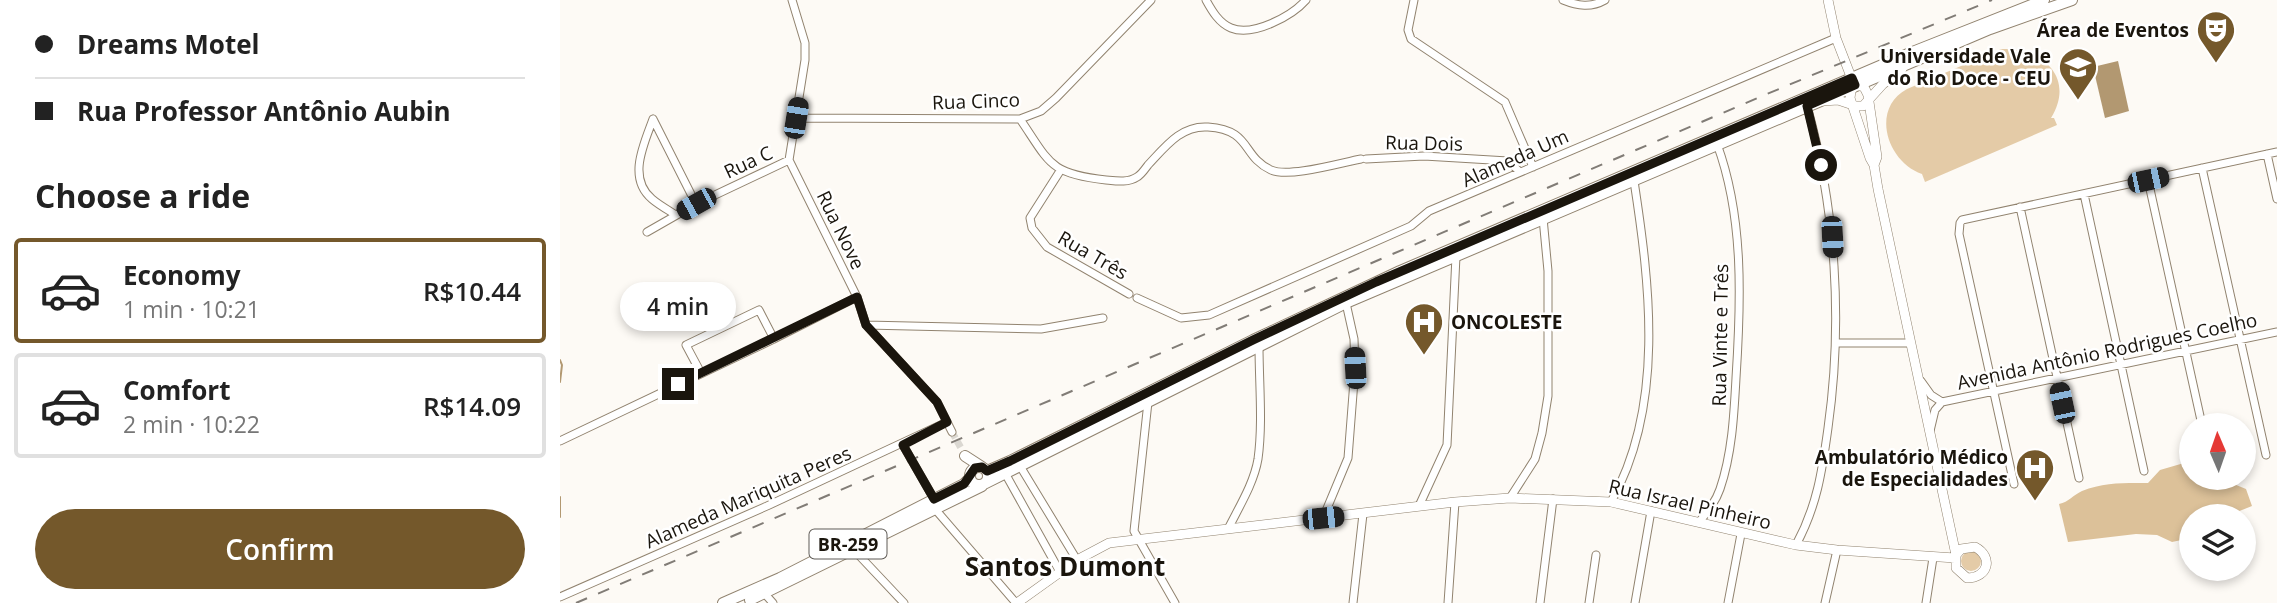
<!DOCTYPE html>
<html lang="en">
<head>
<meta charset="utf-8">
<style>
	body { margin:0; font-family:"Open Sans",sans-serif; background:#f2f2f2; color:#222; height:100vh; display:flex; flex-direction:column; font-size:26px; white-space:nowrap }
	* { box-sizing:border-box; margin:0 }
	p { font-size:23px; color:#767676 }
	.icon { flex:none; width:38px; height:38px; fill:none; stroke:currentColor; stroke-width:2; stroke-linecap:round; stroke-linejoin:round }
	.map { position:relative; flex:1; overflow:hidden }
	.details { display:flex; flex-direction:column; background:#fff; width:560px }
	.details>* { flex:none }
	.top-card { display:grid; align-content:center; height:154px; padding:0 35px; background:#fff }
	.needle { width:46px; rotate:358deg }
	.controls { position:absolute; left:1619px; top:413px; display:grid; gap:14px }
	.controls a { display:grid; place-items:center; width:77px; height:77px; border-radius:50%; background:#fff; box-shadow:0 4px 10px #0003; font-size:35px }
	.end { position:absolute; width:32px; height:32px; margin:-16px; border:9px solid #1a150d; background:#fff; box-shadow:0 0 0 4px #fff }
	.from { border-radius:50% }
	.bubble { position:absolute; height:49px; border-radius:24px; background:#fff; box-shadow:0 4px 10px #0003; font-size:23px; font-weight:600; line-height:49px; text-align:center }
	.car { position:absolute; width:21px; height:42px; margin:-21px -10px; border-radius:9px; box-shadow:0 0 5px 2px #0007; background:linear-gradient(#222 24%,#8ab4d8 0 40%,#222 0 76%,#8ab4d8 0 86%,#222 0) }
	.top-card b { display:flex; align-items:center; gap:24px; height:66px; font-size:26px }
	.top-card b+b { border-top:2px solid #e0e0e0 }
	.top-card i { width:18px; height:18px; background:#222 }
	ul { padding:0; list-style:none }
	li { display:flex; align-items:center; gap:21px; height:105px; margin:0 14px 10px; padding:0 21px; border:4px solid #e0e0e0; border-radius:7px }
	li div { flex:1 }
	li b { display:block; font-size:26px }
	li em { font-style:normal; font-weight:600 }
	li.on { border-color:#74582b }
	li>.icon { width:63px; height:63px; stroke-width:1.5 }
	h2 { padding:0 35px; font-size:32px; line-height:84px }
	.primary-button { display:flex; gap:14px; margin-top:auto; padding:14px 35px }
	.primary-button a { flex:1; height:80px; border-radius:42px; background:#74582b; color:#fff; font-size:28px; font-weight:600; line-height:80px; text-align:center }
	main { display:flex; flex:1; min-height:0 }
	.map>svg:first-child { display:block }
</style>
</head>
<body>
<main>
<section class="details">
<div class="top-card">
<b><i class="from"></i>Dreams Motel</b>
<b><i></i>Rua Professor Antônio Aubin</b>
</div>
<h2>Choose a ride</h2>
<ul>
<li class="on"><svg class="icon" aria-label="car" viewBox="0 0 24 24"><path d="M5 17H2v-5l4-1 3-4h7l3 4 3 1v5h-3M9 17h6M6 11h13"/><circle cx="7" cy="17" r="2"/><circle cx="17" cy="17" r="2"/></svg><div><b>Economy</b><p>1 min · 10:21</p></div><em>R$10.44</em></li>
<li><svg class="icon" aria-label="car" viewBox="0 0 24 24"><path d="M5 17H2v-5l4-1 3-4h7l3 4 3 1v5h-3M9 17h6M6 11h13"/><circle cx="7" cy="17" r="2"/><circle cx="17" cy="17" r="2"/></svg><div><b>Comfort</b><p>2 min · 10:22</p></div><em>R$14.09</em></li>
</ul>
<div class="primary-button"><a>Confirm</a></div>
</section>
<div class="map">
<svg width="1717" height="603" viewBox="0 0 1717 603">
	<rect width="100%" height="100%" fill="#fdfaf5"/>
	<path fill="#e4cba7" d="M 1441,49 C 1482,48 1516,77 1491,118 L 1494,118 L 1497,125 L 1365,182 L 1362,174 C 1327,162 1310,109 1347,89 Z
		M1401 561a10 10 0 1 1 20 0a10 10 0 1 1-20 0Z"/>
	<path fill="#dcc199" d="M 1624,463 L 1631,464 L 1631,478 L 1659,478 L 1686,489 L 1692,506 L 1667,516 L 1631,516 L 1631,538 L 1612,542 L 1597,535 L 1576,534 L 1508,542 L 1499,504 C 1509,502 1513,495 1522,491 C 1544,482 1566,483 1588,483 L 1600,470 Z"/>
	<path fill="#b29871" d="M 1558,61 L 1569,111 L 1545,118 L 1533,67 Z"/>
	<g fill="none" stroke-linecap="round" stroke-linejoin="round">
		<path stroke="#b29871" stroke-width="2" d="M 0,360 L 2,365 L 0,382
			M 0,497 L 0,517"/>
		<path stroke="#dbd8d2" stroke-width="7" stroke-dasharray="7 3.5" stroke-linecap="butt" d="M 392,432 L 401,448"/>
		<g stroke="#91836f" stroke-width="9">
			<path id="minor" d="M 232,0 L 245,43 L 245,60 L 229,160 L 297,297 L 306,325 L 377,402 L 392,432
				M 646,0 C 652,11 659,23 671,28 C 693,37 732,16 746,0
				M 854,0 L 848,30 L 851,39 L 945,102 L 973,167
				M 1003,0 C 1018,6 1031,8 1045,0
				M 236,118 L 460,119 L 481,111 L 496,98 L 591,0
				M 93,119 C 84,144 67,178 92,199 C 99,205 108,210 116,215
				M 93,119 L 136,204
				M 460,119 C 490,163 489,174 546,180 C 556,181 568,183 577,177 C 581,175 585,169 588,165 C 605,147 621,125 648,127 C 692,130 681,156 711,170 C 729,178 780,163 801,159
				M 1707,154 L 1717,199
				M 806,159 L 864,156 L 948,161 L 960,172
				M 1642,168 L 1706,455
				M 500,171 L 470,218 L 472,228 L 487,247 L 569,294
				M 1588,180 L 1642,425
				M 1524,194 L 1584,471
				M 1460,207 L 1519,478
				M 87,232 L 136,204 L 229,160
				M 577,298 L 621,318 L 649,315 L 851,226 L 869,211 L 1276,38
				M 306,325 L 481,329 L 543,318
				M 1276,343 L 1350,343
				M 141,373 L 126,345 L 199,310 L 214,339
				M 1361,381 L 1371,395 L 1382,402
				M 588,402 L 574,531 L 615,603
				M 1370,431 L 1375,410 L 1382,402 L 1717,332
				M 0,441 L 214,339 L 297,297
				M 343,445 L 374,499
				M 460,466 L 517,560
				M 445,473 L 500,572
				M 1454,484 L 1399,234 L 1400,223 L 1402,220 L 1717,152
				M 950,498 L 975,459 L 982,433 L 988,396 L 988,271 L 983,218
				M 1051,502 C 1105,406 1090,285 1074,181
				M 859,506 L 887,445 L 896,256
				M 375,509 L 456,603
				M 763,518 L 788,458 L 795,368 L 794,339 L 786,303
				M 1140,521 C 1148,511 1156,501 1160,489 C 1172,454 1174,415 1176,378 C 1181,301 1184,217 1157,144
				M 668,529 C 679,507 694,483 698,459 C 703,423 699,383 699,346
				M 1236,545 C 1257,506 1262,472 1268,428 C 1283,322 1276,210 1247,106
				M 294,550 L 344,603
				M 205,594 L 213,603
				M 0,597 L 207,506 L 387,422
				M 793,603 L 803,514
				M 888,603 L 895,502
				M 980,603 L 993,499
				M 1029,603 L 1036,555
				M 1075,603 L 1091,511
				M 1168,603 L 1181,534
				M 1265,603 L 1277,550
				M 1366,603 L 1373,558"/>
		</g>
		<g stroke="#91836f" stroke-width="10">
			<path id="tertiary" d="M 1268,0 L 1276,38 L 1293,82
				M 1295,85 L 1291,91 L 1290,98 L 1310,158 L 1314,165
				M 1296,85 L 1304,87 L 1308,95 L 1317,157 L 1314,165 L 1318,189 L 1396,555 L 1396,568 L 1407,578 C 1428,578 1434,557 1415,547 L 1401,549 L 1396,555
				M 1263,101 L 1278,100 L 1296,106 L 1303,106 L 1323,84 L 1342,69
				M 457,603 L 517,560 L 549,543 L 895,502 L 950,498 L 1051,502 L 1236,545 L 1277,550 L 1395,558"/>
		</g>
		<g stroke="#91836f" stroke-width="12">
			<path id="primary" d="M 405,456 L 422,467
				M410 476a9 9 0 1 1 18 0a9 9 0 1 1-18 0Z
				M 427,471 L 450,461 L 693,340 L 840,271 L 1350,53 L 1484,0
				M 424,484 L 786,303 L 1430,29 L 1512,0
				M 190,600 L 422,486
				M 163,603 L 220,578 L 404,484 L 410,478"/>
		</g>
		<use href="#minor" stroke="#fff" stroke-width="7"/>
		<use href="#tertiary" stroke="#fff" stroke-width="9"/>
		<use href="#primary" stroke="#fff" stroke-width="10"/>
		<path stroke="#817c76" stroke-width="2" stroke-dasharray="12 12" stroke-linecap="butt" d="M 16,603 L 1207,94 L 1432,0"/>
	</g>
	<g fill="none" stroke-linecap="round" stroke-linejoin="round">
		<path stroke="#1a150d" stroke-width="9" d="M 118,384 L 297,297 L 306,325 L 377,402 L 387,422 L 343,445 L 374,499 L 404,484 L 415,468 L 422,467 L 427,471 L 450,461 L 693,340 L 816,282 L 1292,78 L 1295,85 L 1247,106 L 1261,165"/>
	</g>
	<defs>
		<g id="theatre-pin" transform="scale(2.0125)"><path d="M0 17L-7.5 6A9.5 9.5 0 1 1 7.5 6Z" fill="#74582b" stroke="#fff"/><path d="M-5-5.5Q0-4 5-5.5V0Q5 5 0 6Q-5 5-5 0ZM-3.3-2.5H-1v1.5H-3.3ZM1-2.5H3.3v1.5H1ZM-2.8 1Q0 5.5 2.8 1Z" fill="#fff"/></g>
		<g id="university-pin" transform="scale(2.0125)"><path d="M0 17L-7.5 6A9.5 9.5 0 1 1 7.5 6Z" fill="#74582b" stroke="#fff"/><path d="M0-5L7-2L0 1L-7-2ZM-4 1L0 2.5L4 1V4Q0 6-4 4Z" fill="#fff"/></g>
		<g id="hospital-pin" transform="scale(2.0125)"><path d="M0 17L-7.5 6A9.5 9.5 0 1 1 7.5 6Z" fill="#74582b" stroke="#fff"/><path d="M-5-5h3v3.5h4V-5h3V5h-3V1.5h-4V5h-3Z" fill="#fff"/></g>
	</defs>
	<g fill-rule="evenodd">
		<use href="#theatre-pin" x="1656" y="30"/>
		<use href="#university-pin" x="1518" y="67"/>
		<use href="#hospital-pin" x="864" y="322"/>
		<use href="#hospital-pin" x="1475" y="468"/>
	</g>
	<g text-anchor="middle" dominant-baseline="central" stroke-width="5" stroke-linejoin="round" paint-order="stroke">
		<rect fill="#fff" stroke="#5f5b56" stroke-width="2" x="249.5" y="529.5" width="77" height="29" rx="5"/>
		<g font-size="18" font-weight="bold" fill="#1a150d">
			<text x="288" y="544">BR-259</text>
		</g>
		<g font-size="19" font-weight="bold" fill="#1a150d" stroke="#fff" text-anchor="end">
			<text x="1629" y="30">Área de Eventos</text>
			<text x="1491" y="56">Universidade Vale<tspan x="1491" dy="22">do Rio Doce - CEU</tspan></text>
			<text x="891" y="322" text-anchor="start">ONCOLESTE</text>
			<text x="1448" y="457">Ambulatório Médico<tspan x="1448" dy="22">de Especialidades</tspan></text>
		</g>
		<g font-size="19" fill="#1a150d" stroke="#fff">
			<text transform="translate(416 101) rotate(-2)">Rua Cinco</text>
			<text transform="translate(864 143) rotate(1)">Rua Dois</text>
			<text transform="translate(955 158) rotate(-24)">Alameda Um</text>
			<text transform="translate(188 162) rotate(-25)">Rua C</text>
			<text transform="translate(281 230) rotate(64)">Rua Nove</text>
			<text transform="translate(533 255) rotate(30)">Rua Três</text>
			<text transform="translate(1160 335) rotate(-89)">Rua Vinte e Três</text>
			<text transform="translate(1547 351) rotate(-12)">Avenida Antônio Rodrigues Coelho</text>
			<text transform="translate(188 497) rotate(-24)">Alameda Mariquita Peres</text>
			<text transform="translate(1130 504) rotate(13)">Rua Israel Pinheiro</text>
		</g>
		<g font-size="26" font-weight="bold" fill="#1a150d" stroke="#fff">
			<text x="505" y="566">Santos Dumont</text>
		</g>
	</g>
</svg>
<div class="controls">
<a><svg class="needle" viewBox="-14 -14 28 28"><path d="M0-13l5 13h-10z" fill="#e53935"/><path d="M0 13l5-13h-10z" fill="#767676"/></svg></a>
<a><svg class="icon" aria-label="layers" viewBox="0 0 24 24"><path d="M12 4l9 5-9 5-9-5zM3 14l9 5 9-5"/></svg></a>
</div>
<i class="end from" style="left:1261px;top:165px"></i>
<i class="end" style="left:118px;top:384px"></i>
<div class="bubble" style="left:60px;top:282px;width:116px">4 min</div>
<i class="car" style="left:236px;top:118px;rotate:9deg"></i>
<i class="car" style="left:1588px;top:180px;rotate:78deg"></i>
<i class="car" style="left:136px;top:204px;rotate:241deg"></i>
<i class="car" style="left:1272px;top:237px;rotate:177deg"></i>
<i class="car" style="left:795px;top:368px;rotate:357deg"></i>
<i class="car" style="left:1502px;top:403px;rotate:348deg"></i>
<i class="car" style="left:763px;top:518px;rotate:84deg"></i>
</div>
</main>
</body>
</html>
